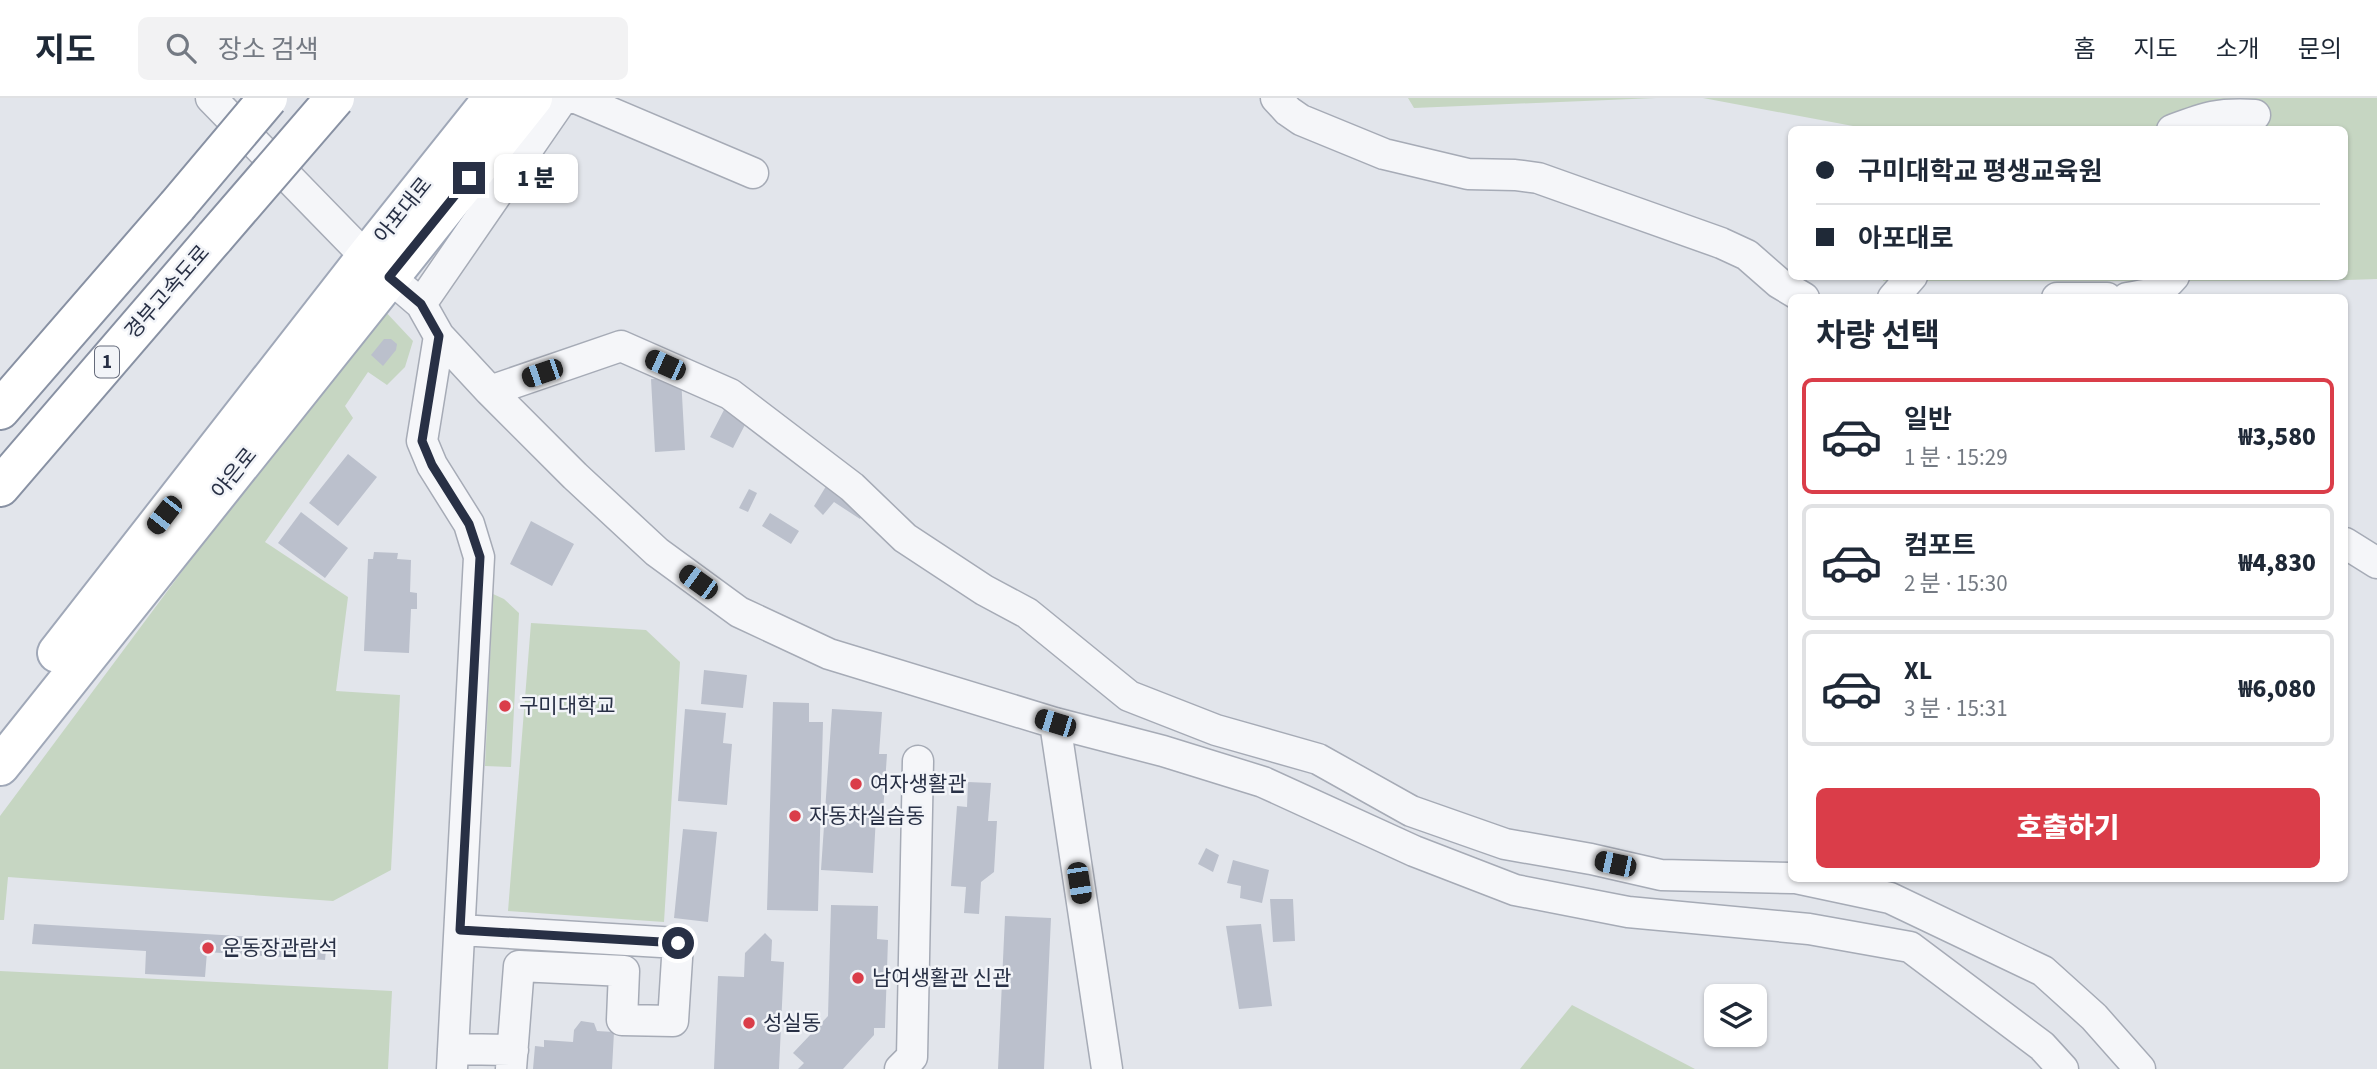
<!DOCTYPE html>
<html lang="ko">
<head>
<meta charset="utf-8">
<style>
	body { margin:0; font-family:"Source Sans 3","Noto Sans KR",sans-serif; background:#f2f2f3; color:#1f2937; height:100vh; display:flex; flex-direction:column; font-size:26px; white-space:nowrap }
	* { box-sizing:border-box; margin:0 }
	p { font-size:23px; color:#747a83 }
	.icon { flex:none; width:38px; height:38px; fill:none; stroke:currentColor; stroke-width:2; stroke-linecap:round; stroke-linejoin:round }
	.map { position:relative; flex:1; overflow:hidden }
	.drawer { position:absolute; left:1788px; top:196px; width:560px; height:588px; display:flex; flex-direction:column; background:#fff; border-radius:10px; box-shadow:0 2px 5px #0004 }
	.drawer>* { flex:none }
	.hud { position:absolute; left:1788px; top:28px; width:560px; height:154px; border-radius:10px; box-shadow:0 2px 5px #0004; display:grid; align-content:center; height:154px; padding:0 28px; background:#fff }
	.tools { position:absolute; left:1704px; top:886px; display:grid; gap:14px }
	.tools a { display:grid; place-items:center; width:63px; height:63px; border-radius:10px; background:#fff; box-shadow:0 2px 5px #0004; font-size:35px }
	.end { position:absolute; width:32px; height:32px; margin:-16px; border:9px solid #283045; background:#fff; box-shadow:0 0 0 4px #fff }
	.from { border-radius:50% }
	.bubble { position:absolute; height:49px; border-radius:10px; background:#fff; box-shadow:0 2px 5px #0004; font-size:23px; font-weight:800; line-height:49px; text-align:center }
	.car { position:absolute; width:21px; height:42px; margin:-21px -10px; border-radius:9px; box-shadow:0 0 5px 2px #0007; background:linear-gradient(#222 24%,#8ab4d8 0 40%,#222 0 76%,#8ab4d8 0 86%,#222 0) }
	.hud b { display:flex; align-items:center; gap:24px; height:66px; font-size:26px }
	.hud b+b { border-top:2px solid #e0e1e3 }
	.hud i { width:18px; height:18px; background:#1f2937 }
	ul { padding:0; list-style:none }
	li { display:flex; align-items:center; gap:21px; height:116px; margin:0 14px 10px; padding:0 14px; border:4px solid #e0e1e3; border-radius:10px }
	li div { flex:1 }
	li b { display:block; font-size:26px }
	li em { font-style:normal; font-weight:800 }
	li.on { border-color:#da3d49 }
	li>.icon { width:63px; height:63px; stroke-width:1.5 }
	h2 { padding:0 28px; font-size:32px; line-height:84px }
	.action { display:flex; gap:14px; margin-top:auto; padding:14px 28px }
	.action a { flex:1; height:80px; border-radius:10px; background:#da3d49; color:#fff; font-size:28px; font-weight:800; line-height:80px; text-align:center }
	header { display:flex; align-items:center; gap:42px; box-sizing:border-box; height:98px; padding:0 35px; background:#fff; border-bottom:2px solid #e0e1e3 }
	header strong { font-size:33px }
	nav { display:flex; gap:38px; margin-inline-start:auto; font-size:24px }
	.search { width:490px; height:63px; background:#f2f2f3; display:flex; align-items:center; gap:18px; box-sizing:border-box; padding:0 24px; border-radius:10px; color:#747a83; font-size:26px }
	.map>svg:first-child { display:block }
</style>
</head>
<body>
<header>
<strong>지도</strong>
<div class="search"><svg class="icon" aria-label="search" viewBox="0 0 24 24"><circle cx="10" cy="10" r="6"/><path d="M15 15l6 6"/></svg>장소 검색</div>
<nav><a>홈</a><a>지도</a><a>소개</a><a>문의</a></nav>
</header>
<div class="map">
<svg width="2377" height="971" viewBox="0 0 2377 971">
	<rect width="100%" height="100%" fill="#e2e5eb"/>
	<path fill="#c6d6c2" d="M 1408,0 L 1656,0 L 1414,10 Z
		M 1703,0 L 2377,0 L 2377,181 L 2316,183 L 1883,183 L 1884,178 L 2345,178 L 2345,32 L 1869,31 Z
		M 383,211 L 413,243 L 405,269 L 387,287 L 368,274 L 345,308 L 353,320 L 265,444 L 348,499 L 336,593 L 400,597 L 391,772 L 333,803 L 8,779 L 4,822 L 0,822 L 0,718 L 189,464 L 367,229 Z
		M 493,496 L 504,501 L 519,515 L 511,669 L 485,668 Z
		M 531,525 L 646,532 L 680,564 L 664,824 L 508,813 Z
		M 0,873 L 392,893 L 388,971 L 0,971 Z
		M 1572,907 L 1695,971 L 1520,971 Z"/>
	<path fill="#bbc0cc" d="M 384,241 L 391,241 L 397,246 L 396,252 L 383,268 L 371,257 Z
		M 681,279 L 685,352 L 655,354 L 651,281 Z
		M 726,308 L 749,319 L 733,350 L 710,339 Z
		M 348,356 L 377,379 L 338,428 L 309,405 Z
		M 831,380 L 866,410 L 860,421 L 834,404 L 823,417 L 814,408 Z
		M 749,391 L 757,395 L 748,414 L 739,410 Z
		M 301,414 L 348,450 L 325,480 L 278,445 Z
		M 770,415 L 799,433 L 791,446 L 762,428 Z
		M 531,423 L 574,446 L 552,488 L 510,466 Z
		M 374,454 L 398,455 L 397,461 L 411,462 L 410,494 L 417,495 L 417,511 L 411,511 L 409,555 L 364,553 L 368,461 L 373,461 Z
		M 704,572 L 747,577 L 743,610 L 701,606 Z
		M 773,604 L 809,605 L 809,624 L 823,624 L 818,813 L 767,812 Z
		M 685,611 L 726,615 L 723,645 L 732,646 L 727,707 L 678,703 Z
		M 832,611 L 882,614 L 879,656 L 887,656 L 883,715 L 876,717 L 873,775 L 821,772 Z
		M 968,684 L 991,685 L 988,723 L 997,723 L 994,774 L 981,784 L 979,816 L 964,815 L 966,789 L 951,788 L 957,708 L 967,709 Z
		M 683,731 L 717,734 L 708,824 L 674,820 Z
		M 1206,750 L 1219,757 L 1213,774 L 1198,766 Z
		M 1233,762 L 1269,772 L 1262,805 L 1240,800 L 1241,788 L 1227,785 Z
		M 1270,801 L 1293,801 L 1295,843 L 1273,844 Z
		M 831,807 L 878,808 L 877,841 L 888,842 L 885,930 L 874,930 L 874,937 L 843,971 L 798,971 L 804,965 L 793,955 L 828,918 Z
		M 1005,818 L 1051,820 L 1044,971 L 998,971 Z
		M 34,826 L 327,843 L 325,862 L 207,854 L 205,879 L 145,876 L 146,853 L 32,846 Z
		M 1261,826 L 1272,908 L 1239,911 L 1226,828 Z
		M 765,835 L 772,842 L 771,863 L 784,864 L 779,971 L 714,971 L 718,878 L 744,879 L 745,855 Z
		M 581,923 L 594,925 L 597,933 L 614,934 L 612,971 L 533,971 L 535,948 L 544,949 L 544,942 L 573,944 L 574,932 Z"/>
	<g fill="none" stroke-linecap="round" stroke-linejoin="round">
		<g stroke="#a6abb6" stroke-width="33">
			<path id="minor" d="M 211,0 L 366,159 L 421,206 L 439,238 L 490,293 L 575,378 L 657,454 L 739,514 L 829,556 L 1055,625 L 1163,653 L 1263,684 L 1414,753 L 1515,792 L 1628,814 L 1809,831 L 1910,849 L 2042,948 L 2063,971
				M 576,0 L 753,75
				M 1276,0 L 1288,13 L 1301,22 L 1384,56 L 1468,76 L 1515,77 L 1538,80 L 1721,145 L 1747,157 L 1779,185 L 1804,200
				M 2172,32 C 2207,19 2217,15 2255,17
				M 1893,200 L 1912,178
				M 2057,200 L 2107,200
				M 2127,200 C 2151,196 2158,197 2174,178
				M 421,206 L 563,0
				M 439,238 L 422,343 L 432,367 L 469,426 L 479,459 L 452,971
				M 490,293 L 621,248 L 730,296 L 852,389 L 905,440 L 984,492 L 1027,515 L 1129,598 L 1216,632 L 1318,661 L 1411,713 L 1505,746 L 1591,761 L 1661,777 L 1792,780
				M 2345,445 L 2377,465
				M 1055,625 L 1107,971
				M 1796,780 L 1890,800 L 2043,873 L 2094,919 L 2140,971
				M 460,832 L 678,845 L 673,923 L 622,922 L 624,873 L 519,868 L 511,971
				M 453,951 L 513,952
				M 900,971 L 912,959 L 918,663"/>
		</g>
		<g stroke="#a0a8b8" stroke-width="42">
			<path id="major" d="M 57,555 L 366,159 L 493,0
				M 0,668 L 533,0"/>
		</g>
		<g stroke="#8891a3" stroke-width="42">
			<path id="highway" d="M 0,312 L 177,108
				M 0,389 L 215,139"/>
		</g>
		<use href="#minor" stroke="#f5f6f9" stroke-width="30"/>
		<use href="#major" stroke="#fff" stroke-width="38"/>
		<use href="#highway" stroke="#fff" stroke-width="38"/>
		<g stroke="#8891a3" stroke-width="42" stroke-linecap="butt">
			<path id="highway-bridge" d="M 177,108 L 268,0
				M 215,139 L 335,0"/>
		</g>
		<use href="#highway-bridge" stroke="#fff" stroke-width="38"/>
	</g>
	<g fill="none" stroke-linecap="round" stroke-linejoin="round">
		<path stroke="#283045" stroke-width="9" d="M 469,80 L 389,179 L 421,206 L 439,238 L 422,343 L 432,367 L 469,426 L 480,459 L 460,832 L 678,845"/>
	</g>
	<g fill="#da3d49" stroke="#f2f4f8" stroke-width="2.5">
		<circle cx="505" cy="608" r="7"/>
		<circle cx="856" cy="686" r="7"/>
		<circle cx="795" cy="718" r="7"/>
		<circle cx="208" cy="850" r="7"/>
		<circle cx="858" cy="880" r="7"/>
		<circle cx="749" cy="925" r="7"/>
	</g>
	<g text-anchor="middle" dominant-baseline="central" stroke-width="5" stroke-linejoin="round" paint-order="stroke">
		<rect fill="#f2f4f8" stroke="#656b7b" stroke-width="2" x="95" y="248.5" width="24" height="31" rx="5"/>
		<g font-size="19" font-weight="bold" fill="#283045">
			<text x="107" y="264">1</text>
		</g>
		<g font-size="21" fill="#283045" stroke="#f2f4f8">
			<text transform="translate(403 112) rotate(-51)">아포대로</text>
			<text transform="translate(167 194) rotate(-49)">경부고속도로</text>
			<text transform="translate(234 375) rotate(-51)">야은로</text>
		</g>
		<g font-size="21" fill="#283045" stroke="#f2f4f8" text-anchor="start">
			<text x="519" y="608">구미대학교</text>
			<text x="870" y="686">여자생활관</text>
			<text x="809" y="718">자동차실습동</text>
			<text x="222" y="850">운동장관람석</text>
			<text x="872" y="880">남여생활관 신관</text>
			<text x="763" y="925">성실동</text>
		</g>
	</g>
</svg>
<div class="tools">
<a><svg class="icon" aria-label="layers" viewBox="0 0 24 24"><path d="M12 4l9 5-9 5-9-5zM3 14l9 5 9-5"/></svg></a>
</div>
<i class="end from" style="left:678px;top:845px"></i>
<i class="end" style="left:469px;top:80px"></i>
<div class="bubble" style="left:494px;top:56px;width:84px">1 분</div>
<i class="car" style="left:665px;top:267px;rotate:294deg"></i>
<i class="car" style="left:542px;top:275px;rotate:251deg"></i>
<i class="car" style="left:164px;top:417px;rotate:218deg"></i>
<i class="car" style="left:698px;top:484px;rotate:306deg"></i>
<i class="car" style="left:1055px;top:625px;rotate:287deg"></i>
<i class="car" style="left:1615px;top:766px;rotate:282deg"></i>
<i class="car" style="left:1079px;top:785px;rotate:171deg"></i>
<div class="hud">
<b><i class="from"></i>구미대학교 평생교육원</b>
<b><i></i>아포대로</b>
</div>
<section class="drawer">
<h2>차량 선택</h2>
<ul>
<li class="on"><svg class="icon" aria-label="car" viewBox="0 0 24 24"><path d="M5 17H2v-5l4-1 3-4h7l3 4 3 1v5h-3M9 17h6M6 11h13"/><circle cx="7" cy="17" r="2"/><circle cx="17" cy="17" r="2"/></svg><div><b>일반</b><p>1 분 · 15:29</p></div><em>₩3,580</em></li>
<li><svg class="icon" aria-label="car" viewBox="0 0 24 24"><path d="M5 17H2v-5l4-1 3-4h7l3 4 3 1v5h-3M9 17h6M6 11h13"/><circle cx="7" cy="17" r="2"/><circle cx="17" cy="17" r="2"/></svg><div><b>컴포트</b><p>2 분 · 15:30</p></div><em>₩4,830</em></li>
<li><svg class="icon" aria-label="car" viewBox="0 0 24 24"><path d="M5 17H2v-5l4-1 3-4h7l3 4 3 1v5h-3M9 17h6M6 11h13"/><circle cx="7" cy="17" r="2"/><circle cx="17" cy="17" r="2"/></svg><div><b>XL</b><p>3 분 · 15:31</p></div><em>₩6,080</em></li>
</ul>
<div class="action"><a>호출하기</a></div>
</section>
</div>
</body>
</html>
